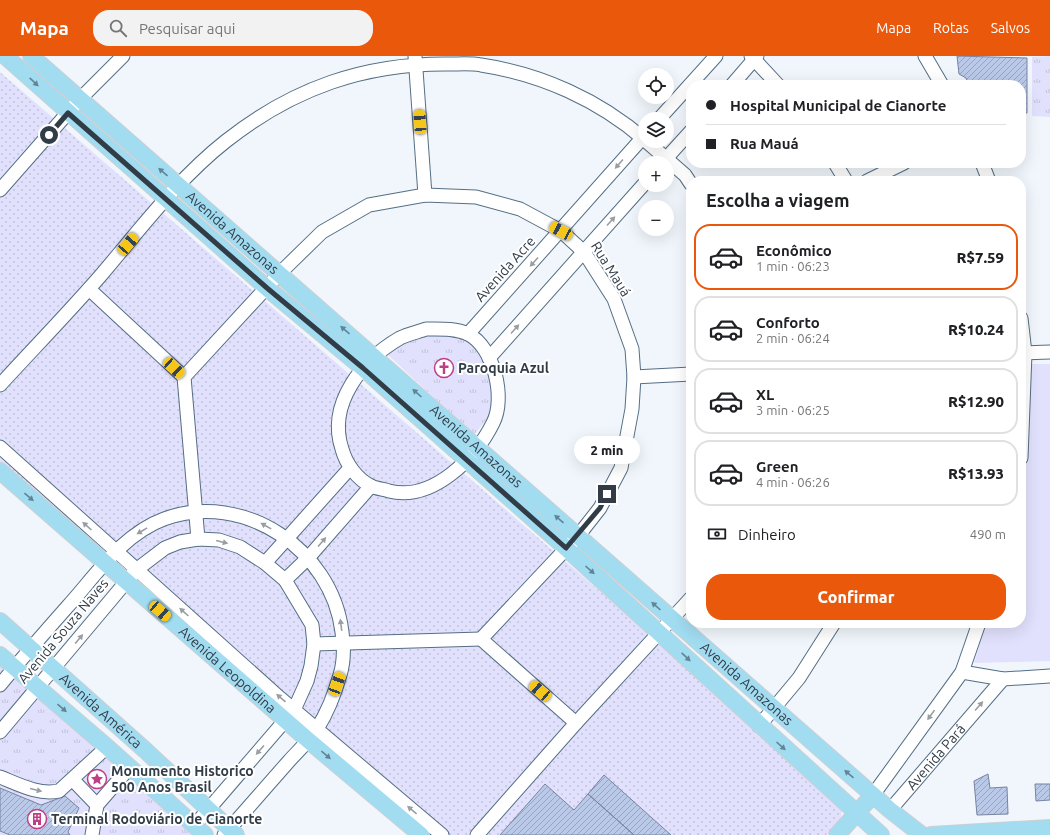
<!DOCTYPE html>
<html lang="pt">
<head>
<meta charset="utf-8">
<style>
	body { margin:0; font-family:Ubuntu,sans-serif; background:#f2f2f2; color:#202124; height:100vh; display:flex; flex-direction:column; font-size:15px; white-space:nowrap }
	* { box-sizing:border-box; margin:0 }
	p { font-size:13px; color:#757577 }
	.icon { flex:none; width:22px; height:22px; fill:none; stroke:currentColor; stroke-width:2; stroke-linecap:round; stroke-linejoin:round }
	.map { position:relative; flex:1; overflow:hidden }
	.panel { position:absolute; left:686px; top:120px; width:340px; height:452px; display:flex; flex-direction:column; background:#fff; border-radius:16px; box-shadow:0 4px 16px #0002 }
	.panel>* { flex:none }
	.hud { position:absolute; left:686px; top:24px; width:340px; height:88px; border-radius:16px; box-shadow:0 4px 16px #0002; display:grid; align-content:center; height:88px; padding:0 20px; background:#fff }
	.tools { position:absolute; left:638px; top:12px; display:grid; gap:8px }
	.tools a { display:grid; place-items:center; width:36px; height:36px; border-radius:50%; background:#fff; box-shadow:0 4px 16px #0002; font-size:20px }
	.end { position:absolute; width:18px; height:18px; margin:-9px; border:5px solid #313c47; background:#fff; box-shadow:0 0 0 2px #fff }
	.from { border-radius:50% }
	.bubble { position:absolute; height:28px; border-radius:14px; background:#fff; box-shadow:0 4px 16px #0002; font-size:13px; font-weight:800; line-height:28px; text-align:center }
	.car { position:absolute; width:12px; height:24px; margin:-12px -6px; border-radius:5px; box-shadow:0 0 3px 1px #0007; background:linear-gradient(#f5c518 24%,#345 0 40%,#f5c518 0 76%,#345 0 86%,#f5c518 0) }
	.hud b { display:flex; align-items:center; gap:14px; height:38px; font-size:15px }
	.hud b+b { border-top:1px solid #e0e0e0 }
	.hud i { width:10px; height:10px; background:#202124 }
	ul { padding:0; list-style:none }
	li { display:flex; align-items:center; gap:12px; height:66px; margin:0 8px 6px; padding:0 12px; border:2px solid #e0e0e0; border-radius:16px }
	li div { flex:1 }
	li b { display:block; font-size:15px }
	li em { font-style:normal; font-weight:800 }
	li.current { border-color:#ea580c }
	li>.icon { width:36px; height:36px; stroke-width:1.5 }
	h2 { padding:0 20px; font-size:18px; line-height:48px }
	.pay { display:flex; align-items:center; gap:10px; height:44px; padding:0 20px; font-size:15px }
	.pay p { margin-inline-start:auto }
	.action { display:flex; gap:8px; margin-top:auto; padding:8px 20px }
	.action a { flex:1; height:46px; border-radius:16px; background:#ea580c; color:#fff; font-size:16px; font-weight:800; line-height:46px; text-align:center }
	header { display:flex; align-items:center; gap:24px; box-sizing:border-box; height:56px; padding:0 20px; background:#ea580c; color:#fff }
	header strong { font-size:19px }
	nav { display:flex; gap:22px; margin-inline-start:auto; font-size:14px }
	.search { width:280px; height:36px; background:#f2f2f2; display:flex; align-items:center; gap:10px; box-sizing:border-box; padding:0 14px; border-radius:16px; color:#757577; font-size:15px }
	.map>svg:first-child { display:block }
</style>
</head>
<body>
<header>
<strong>Mapa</strong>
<div class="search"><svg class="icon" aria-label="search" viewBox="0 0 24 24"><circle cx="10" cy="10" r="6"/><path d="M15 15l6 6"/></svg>Pesquisar aqui</div>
<nav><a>Mapa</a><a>Rotas</a><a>Salvos</a></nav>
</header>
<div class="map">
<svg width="1050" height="779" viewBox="0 0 1050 779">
	<defs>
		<pattern id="grass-dots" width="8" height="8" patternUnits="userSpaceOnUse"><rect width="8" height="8" fill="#e2e1fd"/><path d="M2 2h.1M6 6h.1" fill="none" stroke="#c2c2da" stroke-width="1.8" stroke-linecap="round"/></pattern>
		<pattern id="park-tufts" width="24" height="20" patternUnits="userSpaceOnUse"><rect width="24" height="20" fill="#e2e1fd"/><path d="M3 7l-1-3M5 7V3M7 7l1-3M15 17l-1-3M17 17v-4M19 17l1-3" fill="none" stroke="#c2c2da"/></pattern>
		<pattern id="building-hatch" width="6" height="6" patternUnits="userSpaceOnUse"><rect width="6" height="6" fill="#bbc9e9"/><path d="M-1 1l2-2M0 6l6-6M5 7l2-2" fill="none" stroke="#99a4bf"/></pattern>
	</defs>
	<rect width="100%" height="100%" fill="#f0f6fb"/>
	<path fill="url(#grass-dots)" d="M 0,16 L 758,672 L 842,753 L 841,763 L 826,779 L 415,779 L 0,414 Z"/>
	<path fill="url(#park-tufts)" d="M 1050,0 L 1050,61 L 1032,60 L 1032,1 Z
		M 446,277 L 466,283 L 486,304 L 496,345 L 488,362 L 474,379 L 387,298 C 406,283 423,278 446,277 Z
		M 0,607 L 196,779 L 0,779 Z"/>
	<path fill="#e2e1fd" d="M 1030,308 L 1050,308 L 1050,605 L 974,607 L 986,567 L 1021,567 L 1021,449 L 1023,442 Z"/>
	<path fill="url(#building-hatch)" stroke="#7783a0" d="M 957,0 L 1027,2 L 1027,57 L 1021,57 L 1021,29 L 969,29 L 966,22 L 959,18 Z
		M 988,718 L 990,732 L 1007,731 L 1008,758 L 977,759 L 974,725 Z
		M 604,719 L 671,779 L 634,779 L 588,738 Z
		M 545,728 L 574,754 L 588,738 L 634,779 L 500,779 Z
		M 1035,728 L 1050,728 L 1050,744 L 1036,745 Z
		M 0,732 L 41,749 L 65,740 L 79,752 L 68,776 L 70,779 L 10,779 L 0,775 Z"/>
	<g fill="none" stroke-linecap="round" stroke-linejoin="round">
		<g stroke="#556e84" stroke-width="15">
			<g id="minor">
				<path d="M 415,0 L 425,139"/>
				<path d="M 751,0 L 778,29"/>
				<path d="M 925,0 L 942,29"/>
				<path d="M 732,29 L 757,0"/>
				<path d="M 659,63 L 716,0"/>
				<path d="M 646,85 L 685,119 L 691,128"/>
				<path d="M 662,107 L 691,75"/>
				<path d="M 835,107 L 846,125"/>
				<path d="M 982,107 L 989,125"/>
				<path d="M 867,125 L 904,107"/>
				<path d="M 0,134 L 80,43 L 123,0"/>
				<path d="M 89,233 L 184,321 L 279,218 L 322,176 L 369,149 L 425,139 L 476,141 L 520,153 L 561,175 L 584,196 L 614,243 L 632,293 L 634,321 L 632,353 L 621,412 L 600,452 L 578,480 L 481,583 L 576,667"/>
				<path d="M 1021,262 L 1025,297 L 1021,402"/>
				<path d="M 426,273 C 440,273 455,272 468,278 C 494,291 506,342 493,367 C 475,403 432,446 389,435 C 384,433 377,433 371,430 C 357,423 346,408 342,393 C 327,348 362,304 400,282 C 408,278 418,276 426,273 Z"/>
				<path d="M 468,278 L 645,79"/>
				<path d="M 1021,297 L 1050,296"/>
				<path d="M 489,302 L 645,127"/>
				<path d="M 184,321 L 198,483"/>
				<path d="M 634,321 L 691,318"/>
				<path d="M 0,329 C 34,292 69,256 102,218 C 141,172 179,122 226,85 C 293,32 365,7 450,8 C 460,8 471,7 481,9 C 541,18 599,44 645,84"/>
				<path d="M 0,391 L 280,642 L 442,779"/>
				<path d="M 265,507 L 350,412"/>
				<path d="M 285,524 L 308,502 L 371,430"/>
				<path d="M 314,588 L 481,583"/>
				<path d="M 962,616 L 1003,623 L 1050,620"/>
				<path d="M 0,629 C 22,602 45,576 68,550 C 96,519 123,478 164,463 C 244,434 332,494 342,576 C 344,590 344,606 340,619 C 335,637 327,657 317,673 C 310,684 298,695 289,705 C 267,730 246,754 224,779"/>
				<path d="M 759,670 L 799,622 L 834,567"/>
				<path d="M 0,676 L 136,514 L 165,492 L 180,486 L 198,483 L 219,484 L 240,491 L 265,507 L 285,524 L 312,569 L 314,588 L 311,610 L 307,625 L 294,654 L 195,769"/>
				<path d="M 0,721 C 20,729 38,739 59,735 L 107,691"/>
				<path d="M 73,724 L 97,749"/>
				<path d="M 873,739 L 962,616 L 979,567"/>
				<path id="s1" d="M 890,754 L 1003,623"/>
				<path d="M 92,779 L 97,749 L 130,711"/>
				<path d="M 477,779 L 576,667 L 691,542"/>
			</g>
		</g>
		<g stroke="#ced0d3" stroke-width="18">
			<g id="major">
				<path d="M 5,0 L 267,232 L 363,312 L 566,492 L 881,779"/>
				<path id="s2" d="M 31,0 C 317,251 604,501 890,754 L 922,779"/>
				<path id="s3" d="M 0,415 L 308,684 L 421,779"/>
				<path id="s4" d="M 0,565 L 145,694 L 236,779"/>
				<path d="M 0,599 L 107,691 L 205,779"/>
				<path d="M 837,779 L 873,739"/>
				<path d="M 931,779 L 1050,772"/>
			</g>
		</g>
		<use href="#minor" stroke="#fff" stroke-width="13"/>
		<use href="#major" stroke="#a1dcf1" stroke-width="16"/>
	</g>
	<defs><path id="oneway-solid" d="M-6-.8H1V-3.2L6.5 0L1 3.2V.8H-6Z"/></defs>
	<g fill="#638494">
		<use href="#oneway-solid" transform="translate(34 26) rotate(43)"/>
		<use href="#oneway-solid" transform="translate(163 116) rotate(-139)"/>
		<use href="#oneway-solid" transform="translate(345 274) rotate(-139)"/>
		<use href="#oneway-solid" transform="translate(417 337) rotate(-138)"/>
		<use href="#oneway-solid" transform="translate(29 441) rotate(41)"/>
		<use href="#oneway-solid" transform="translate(559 463) rotate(-139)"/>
		<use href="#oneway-solid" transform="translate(590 514) rotate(42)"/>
		<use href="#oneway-solid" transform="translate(656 550) rotate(-138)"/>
		<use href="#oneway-solid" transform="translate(686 601) rotate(43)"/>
		<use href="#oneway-solid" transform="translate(62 652) rotate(41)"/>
		<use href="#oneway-solid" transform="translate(781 690) rotate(42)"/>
		<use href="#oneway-solid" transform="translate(326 699) rotate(40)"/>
		<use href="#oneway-solid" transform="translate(849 718) rotate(-139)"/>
	</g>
	<g fill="#989ea3">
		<use href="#oneway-solid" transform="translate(619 108) rotate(131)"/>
		<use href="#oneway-solid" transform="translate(611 165) rotate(-48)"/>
		<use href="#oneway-solid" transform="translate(534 206) rotate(132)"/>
		<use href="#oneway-solid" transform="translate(515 273) rotate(-48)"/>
		<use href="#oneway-solid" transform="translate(87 470) rotate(-138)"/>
		<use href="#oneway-solid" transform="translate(266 470) rotate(-151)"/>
		<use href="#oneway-solid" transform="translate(142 475) rotate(149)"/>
		<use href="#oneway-solid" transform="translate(222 486) rotate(14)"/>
		<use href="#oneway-solid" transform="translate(322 486) rotate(-49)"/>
		<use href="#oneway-solid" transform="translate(184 556) rotate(-138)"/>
		<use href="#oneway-solid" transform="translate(341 569) rotate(-97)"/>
		<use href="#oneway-solid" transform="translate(79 583) rotate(-50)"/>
		<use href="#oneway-solid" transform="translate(281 642) rotate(-139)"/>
		<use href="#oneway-solid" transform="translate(979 650) rotate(-49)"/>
		<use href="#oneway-solid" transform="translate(931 659) rotate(126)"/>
		<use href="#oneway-solid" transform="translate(260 694) rotate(131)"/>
		<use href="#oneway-solid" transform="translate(36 734) rotate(14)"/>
		<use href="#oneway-solid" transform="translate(412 754) rotate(-140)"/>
	</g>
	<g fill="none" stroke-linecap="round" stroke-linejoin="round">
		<path stroke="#313c47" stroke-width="5" d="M 49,79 L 68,57 L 267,232 L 363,312 L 566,492 L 600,452 L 607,438"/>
	</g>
	<defs>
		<g id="church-ring" transform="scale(1)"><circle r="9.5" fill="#fff" stroke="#bf3e87" stroke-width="1.5"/><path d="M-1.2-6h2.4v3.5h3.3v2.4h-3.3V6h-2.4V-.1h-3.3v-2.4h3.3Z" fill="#bf3e87"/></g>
		<g id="sight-ring" transform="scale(1)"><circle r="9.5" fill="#fff" stroke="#bf3e87" stroke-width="1.5"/><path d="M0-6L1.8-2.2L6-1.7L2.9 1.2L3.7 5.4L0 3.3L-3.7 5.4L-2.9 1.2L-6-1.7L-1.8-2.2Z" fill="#bf3e87"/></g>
		<g id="building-ring" transform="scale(1)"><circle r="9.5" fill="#fff" stroke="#bf3e87" stroke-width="1.5"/><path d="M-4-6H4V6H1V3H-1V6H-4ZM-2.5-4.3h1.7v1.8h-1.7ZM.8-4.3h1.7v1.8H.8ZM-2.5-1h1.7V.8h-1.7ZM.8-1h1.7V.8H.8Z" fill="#bf3e87"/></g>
	</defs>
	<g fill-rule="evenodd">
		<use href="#church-ring" x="444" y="312"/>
		<use href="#sight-ring" x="97" y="723"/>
		<use href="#building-ring" x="37" y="763"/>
	</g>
	<g text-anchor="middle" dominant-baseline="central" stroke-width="4" stroke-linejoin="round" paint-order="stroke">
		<g font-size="14" fill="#313c47" stroke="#fff">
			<text stroke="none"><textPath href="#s2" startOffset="268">Avenida Amazonas</textPath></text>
			<text transform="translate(505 213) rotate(-48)">Avenida Acre</text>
			<text transform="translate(611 213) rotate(58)">Rua Mauá</text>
			<text stroke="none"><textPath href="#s2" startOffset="592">Avenida Amazonas</textPath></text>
			<text transform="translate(63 575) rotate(-50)">Avenida Souza Naves</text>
			<text stroke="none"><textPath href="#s3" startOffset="302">Avenida Leopoldina</textPath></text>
			<text stroke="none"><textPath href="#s2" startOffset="952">Avenida Amazonas</textPath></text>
			<text stroke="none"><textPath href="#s4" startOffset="135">Avenida América</textPath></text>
			<text stroke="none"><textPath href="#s1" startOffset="70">Avenida Pará</textPath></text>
		</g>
		<g font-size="14" font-weight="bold" fill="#313c47" stroke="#fff" text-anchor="start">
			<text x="458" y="312">Paroquia Azul</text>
			<text x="111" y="715">Monumento Historico<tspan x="111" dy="16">500 Anos Brasil</tspan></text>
			<text x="51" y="763">Terminal Rodoviário de Cianorte</text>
		</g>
	</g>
</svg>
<div class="tools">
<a><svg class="icon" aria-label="locate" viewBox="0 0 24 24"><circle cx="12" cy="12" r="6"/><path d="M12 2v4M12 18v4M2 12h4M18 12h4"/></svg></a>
<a><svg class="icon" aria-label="layers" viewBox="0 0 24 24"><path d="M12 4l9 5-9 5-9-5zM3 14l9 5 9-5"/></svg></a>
<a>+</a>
<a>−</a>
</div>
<i class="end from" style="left:49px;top:79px"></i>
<i class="end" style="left:607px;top:438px"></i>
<div class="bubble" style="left:574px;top:380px;width:66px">2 min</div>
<i class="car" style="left:420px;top:66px;rotate:356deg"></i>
<i class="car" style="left:561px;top:175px;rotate:298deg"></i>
<i class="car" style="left:128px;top:188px;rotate:41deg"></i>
<i class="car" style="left:174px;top:312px;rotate:133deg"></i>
<i class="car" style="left:160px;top:555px;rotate:131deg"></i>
<i class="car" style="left:337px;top:628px;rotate:20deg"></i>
<i class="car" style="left:540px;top:635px;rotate:311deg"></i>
<div class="hud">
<b><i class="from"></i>Hospital Municipal de Cianorte</b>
<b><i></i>Rua Mauá</b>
</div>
<section class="panel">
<h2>Escolha a viagem</h2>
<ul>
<li class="current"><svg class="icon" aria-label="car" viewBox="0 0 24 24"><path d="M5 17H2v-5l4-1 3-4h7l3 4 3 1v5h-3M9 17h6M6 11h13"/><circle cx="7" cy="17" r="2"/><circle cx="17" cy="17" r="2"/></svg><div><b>Econômico</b><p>1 min · 06:23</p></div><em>R$7.59</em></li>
<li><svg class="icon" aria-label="car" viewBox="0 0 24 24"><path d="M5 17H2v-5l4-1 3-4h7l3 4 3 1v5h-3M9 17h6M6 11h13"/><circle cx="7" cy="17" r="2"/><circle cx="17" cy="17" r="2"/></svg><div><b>Conforto</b><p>2 min · 06:24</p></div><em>R$10.24</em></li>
<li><svg class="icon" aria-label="car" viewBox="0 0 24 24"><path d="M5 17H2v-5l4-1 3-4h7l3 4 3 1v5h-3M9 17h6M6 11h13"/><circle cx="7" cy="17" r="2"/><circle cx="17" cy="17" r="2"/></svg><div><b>XL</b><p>3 min · 06:25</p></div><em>R$12.90</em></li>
<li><svg class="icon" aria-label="car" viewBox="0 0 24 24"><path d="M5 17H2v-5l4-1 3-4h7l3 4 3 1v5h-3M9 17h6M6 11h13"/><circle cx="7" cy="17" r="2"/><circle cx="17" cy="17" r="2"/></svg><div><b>Green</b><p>4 min · 06:26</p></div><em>R$13.93</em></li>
</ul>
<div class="pay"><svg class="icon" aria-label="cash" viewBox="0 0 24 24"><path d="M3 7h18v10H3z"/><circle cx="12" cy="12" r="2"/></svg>Dinheiro<p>490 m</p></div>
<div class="action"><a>Confirmar</a></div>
</section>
</div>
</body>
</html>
